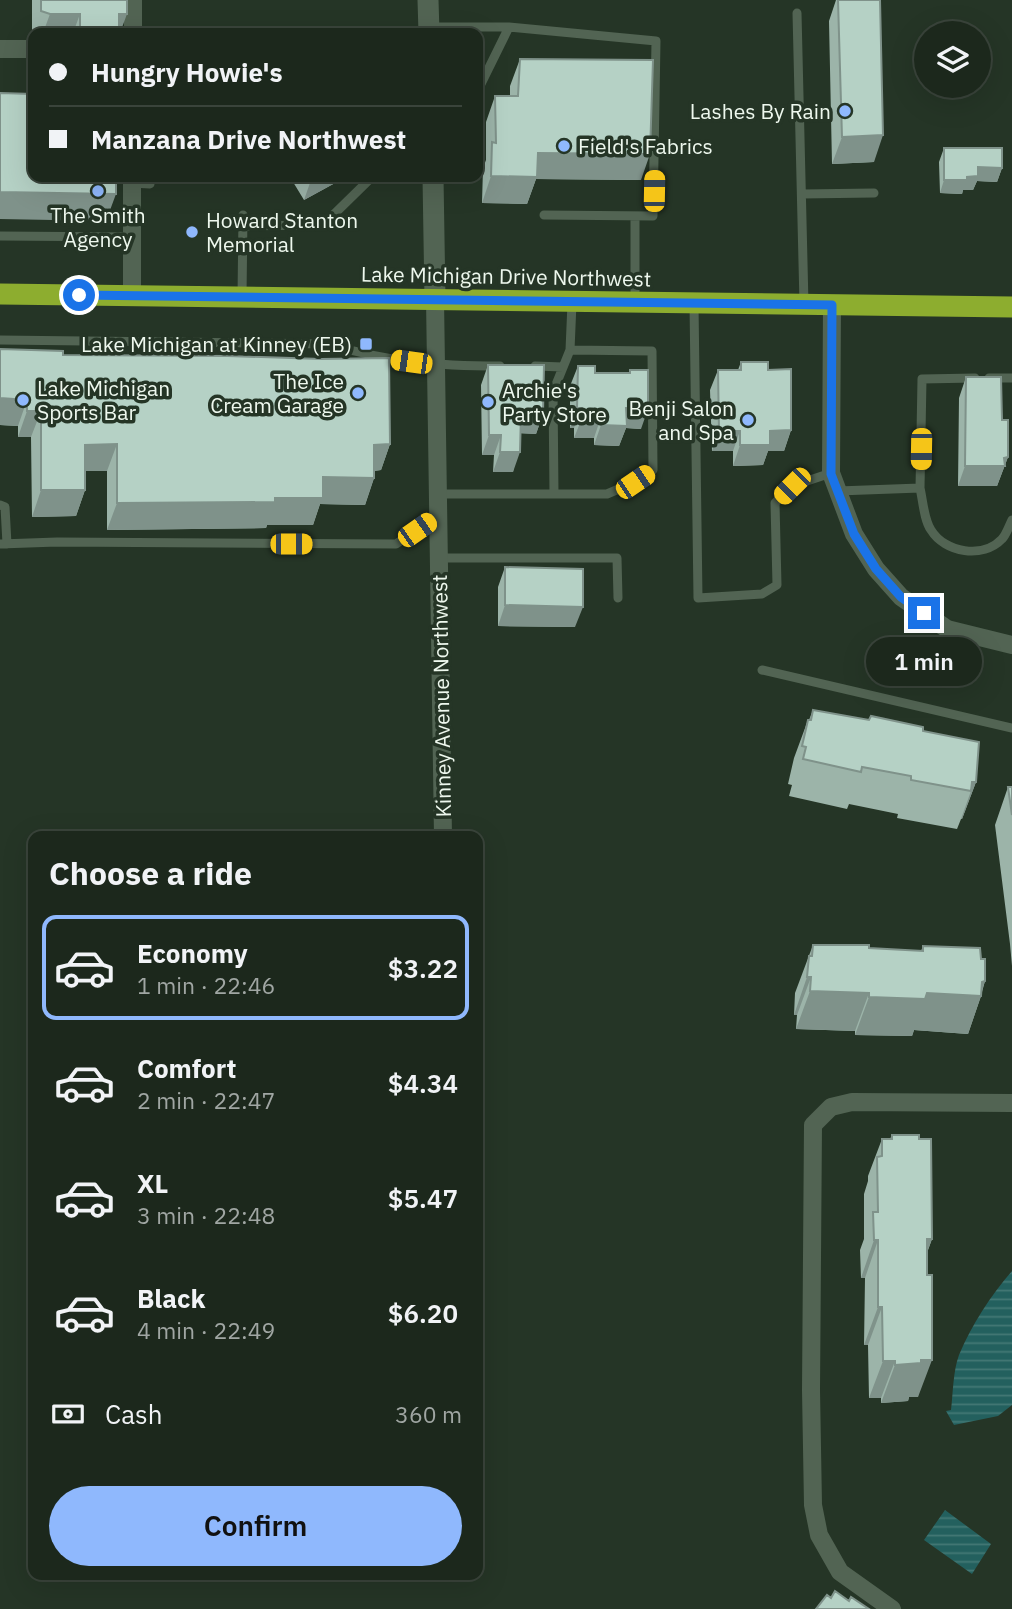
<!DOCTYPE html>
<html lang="en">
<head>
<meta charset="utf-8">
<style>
	body { margin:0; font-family:"IBM Plex Sans",sans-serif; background:#253025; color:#f1f3f6; height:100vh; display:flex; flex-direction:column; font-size:26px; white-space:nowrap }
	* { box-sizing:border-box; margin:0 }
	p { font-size:23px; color:#a0a6a3 }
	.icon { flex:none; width:38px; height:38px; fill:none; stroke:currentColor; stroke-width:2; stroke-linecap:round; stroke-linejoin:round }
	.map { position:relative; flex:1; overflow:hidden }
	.sheet { position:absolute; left:28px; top:831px; width:455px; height:749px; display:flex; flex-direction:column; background:#1c281c; border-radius:14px; box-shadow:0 7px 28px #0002,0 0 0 2px #3a443b }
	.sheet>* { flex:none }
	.banner { position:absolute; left:28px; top:28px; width:455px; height:154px; border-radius:14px; box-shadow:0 7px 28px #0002,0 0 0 2px #3a443b; display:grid; align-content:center; height:154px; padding:0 21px; background:#1c281c }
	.buttons { position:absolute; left:914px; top:21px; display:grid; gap:14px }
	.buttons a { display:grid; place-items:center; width:77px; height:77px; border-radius:50%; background:#1c281c; box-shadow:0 7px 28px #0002,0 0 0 2px #3a443b; font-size:35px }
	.end { position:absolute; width:32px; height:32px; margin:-16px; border:9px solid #1a73e8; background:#fff; box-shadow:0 0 0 4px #fff }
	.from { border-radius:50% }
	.bubble { position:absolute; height:49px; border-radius:24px; background:#1c281c; box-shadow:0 7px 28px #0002,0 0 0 2px #3a443b; font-size:23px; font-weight:600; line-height:49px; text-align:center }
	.car { position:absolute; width:21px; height:42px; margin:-21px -10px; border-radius:9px; box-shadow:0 0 5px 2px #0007; background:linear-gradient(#f5c518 24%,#345 0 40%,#f5c518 0 76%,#345 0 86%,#f5c518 0) }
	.banner b { display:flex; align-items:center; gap:24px; height:66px; font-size:26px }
	.banner b+b { border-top:2px solid #3a443b }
	.banner i { width:18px; height:18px; background:#f1f3f6 }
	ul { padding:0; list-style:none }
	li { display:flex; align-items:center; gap:21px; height:105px; margin:0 14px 10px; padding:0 7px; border:4px solid transparent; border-radius:14px }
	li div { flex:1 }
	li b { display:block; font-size:26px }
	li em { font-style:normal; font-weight:600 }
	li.current { border-color:#8fb8fd }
	li>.icon { width:63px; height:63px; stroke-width:1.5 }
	h2 { padding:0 21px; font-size:32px; line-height:84px }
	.pay { display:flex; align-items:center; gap:18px; height:77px; padding:0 21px; font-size:26px }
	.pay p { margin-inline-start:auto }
	.action { display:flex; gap:14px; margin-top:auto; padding:14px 21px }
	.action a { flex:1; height:80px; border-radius:42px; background:#8fb8fd; color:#111; font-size:28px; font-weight:600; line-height:80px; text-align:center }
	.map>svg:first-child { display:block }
</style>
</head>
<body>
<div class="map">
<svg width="1012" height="1609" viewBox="0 0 1012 1609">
	<defs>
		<pattern id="water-rules" width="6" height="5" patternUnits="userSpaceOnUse" patternTransform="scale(1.75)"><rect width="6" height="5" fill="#23605e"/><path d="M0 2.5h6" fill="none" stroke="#437875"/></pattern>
	</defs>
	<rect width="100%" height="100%" fill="#253526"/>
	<path fill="url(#water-rules)" d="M 1012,1271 L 1012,1405 L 998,1416 L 954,1425 L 946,1411 L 951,1410 C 953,1393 953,1371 959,1355 C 972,1324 991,1295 1012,1271 Z
		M 945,1510 L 991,1544 L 972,1574 L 924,1540 Z"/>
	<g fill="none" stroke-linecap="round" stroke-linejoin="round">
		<path stroke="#526453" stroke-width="9" d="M 797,13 L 804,304
			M 429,27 L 509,27 L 656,41 L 653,216 L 544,215
			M 478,90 L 509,27
			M 132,183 L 150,184
			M 802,194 L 874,193
			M 635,216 L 635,302
			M 243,226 L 323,225 L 372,177
			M 0,236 L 132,237
			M 242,297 L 243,215
			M 694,304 L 698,598 L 762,594 L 777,585 L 775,503 L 792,486 L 831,473
			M 0,340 L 328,344 C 389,362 436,366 500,366
			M 535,366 L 563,367
			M 989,378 L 1012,378
			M 920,488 L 922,379 L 975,378
			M 838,491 L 920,488 C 923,501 924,520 931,530 C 945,553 983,559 1002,539 C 1006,535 1009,526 1012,520
			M 438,494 L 554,494 L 553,392 L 570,350 L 572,303
			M 554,494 L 607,494 L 635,482 L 653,470 L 652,351 L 570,350
			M 0,505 L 5,507 L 7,544
			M 0,544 L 57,542 L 396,544 L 437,516
			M 439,558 L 617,558 L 618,598
			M 762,670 L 1012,728"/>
		<path stroke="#526453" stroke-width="18" d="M 133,33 L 133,0
			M 0,49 L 33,49
			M 132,295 L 132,177
			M 435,299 L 443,836
			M 832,305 L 831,473 L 854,534 L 876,569 L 901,597 L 947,629 L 1012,645
			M 892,1609 L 840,1572 L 819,1535 L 813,1505 L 811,1390 L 813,1125 L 831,1107 L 852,1102 L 1012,1103"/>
		<path stroke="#526453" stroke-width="21" d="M 428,0 L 429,33
			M 433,177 L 435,299"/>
		<path stroke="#8dad2f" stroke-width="21" d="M 0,294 L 1012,307"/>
	</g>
	<path fill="#9cb4a9" d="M 32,0 L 127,0 L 120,33 L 33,33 L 33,38 L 32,38 Z
		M 836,0 L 880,0 L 874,162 L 832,164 L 829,21 Z
		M 520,59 L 641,180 L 536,179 L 527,204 L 482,203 L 483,168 L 486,160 L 486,122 L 495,96 L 510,96 L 510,86 Z
		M 944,148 L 1002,168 L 997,182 L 977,181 L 973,190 L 963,190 L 962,194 L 940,193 L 939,162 Z
		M 290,177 L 346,177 L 304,200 Z
		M 0,349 L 63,355 L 390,444 L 381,470 L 374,471 L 374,478 L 365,505 L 320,504 L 313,525 L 267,525 L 266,528 L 107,530 L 107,471 L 85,471 L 85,490 L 76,516 L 32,517 L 31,437 L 18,437 L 18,426 L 0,425 Z
		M 741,362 L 768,370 L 791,430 L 784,451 L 768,451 L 763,465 L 733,466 L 733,451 L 712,451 L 710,390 L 718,370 L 738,370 Z
		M 488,365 L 543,414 L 536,434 L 520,433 L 513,472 L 493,472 L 494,455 L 482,455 L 481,385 Z
		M 578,366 L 595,373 L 629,373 L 630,370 L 641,429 L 626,428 L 619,446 L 594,445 L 594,438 L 574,438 L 574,428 L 570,428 L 570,386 Z
		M 966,377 L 1002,420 L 1008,457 L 997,486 L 958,486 L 959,398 Z
		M 505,567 L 575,627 L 498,626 L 498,587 Z
		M 813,710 L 923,731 L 976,782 L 962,819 L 961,819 L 957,829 L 897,818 L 898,814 L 849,804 L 847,809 L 789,796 L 792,785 L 788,784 L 794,758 L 808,720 L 809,720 Z
		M 1012,786 L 1012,966 L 1010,944 L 995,825 L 1008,787 Z
		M 813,945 L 921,951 L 923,946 L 981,959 L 985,981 L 982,992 L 981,996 L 968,1034 L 914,1030 L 912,1036 L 855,1035 L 855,1031 L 796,1029 L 797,1015 L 794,1015 L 795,993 Z
		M 892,1135 L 932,1239 L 927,1253 L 918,1397 L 909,1397 L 908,1401 L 881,1403 L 881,1398 L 869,1398 L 868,1345 L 864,1345 L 865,1278 L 861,1278 L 860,1250 L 864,1239 L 864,1194 L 868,1181 L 868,1176 L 882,1139 L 890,1139 Z"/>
	<path fill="#7f928a" d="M 50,14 L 80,14 L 73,33 L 43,33 Z
		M 119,14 L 127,14 L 120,33 L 112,33 Z
		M 883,135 L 874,162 L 832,164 L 842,137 Z
		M 538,153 L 650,154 L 641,180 L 536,179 L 527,204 L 482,203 L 491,176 Z
		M 978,167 L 1002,168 L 997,182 L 977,181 L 973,190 L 963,190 L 962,194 L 940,193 L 944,180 L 967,177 Z
		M 317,177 L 346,177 L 304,200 L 311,180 Z
		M 0,192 L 116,194 L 106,221 L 0,219 Z
		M 0,398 L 27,400 L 18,426 L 0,425 Z
		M 577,408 L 582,408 L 574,428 L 570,428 Z
		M 626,408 L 648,409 L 641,429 L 626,428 L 619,446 L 594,445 L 601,425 Z
		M 27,411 L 41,411 L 31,437 L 18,437 Z
		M 521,413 L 543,414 L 536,434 L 513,433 Z
		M 601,417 L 594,438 L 574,438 L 582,418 Z
		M 791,430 L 784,451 L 768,451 L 763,465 L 733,466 L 740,445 L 770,431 Z
		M 719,431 L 740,431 L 733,451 L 712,451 Z
		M 489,435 L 501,435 L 494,455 L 482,455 Z
		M 117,444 L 107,471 L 76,471 L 85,445 Z
		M 390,444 L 381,470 L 364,472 L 374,445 Z
		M 500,452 L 520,452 L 513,472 L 493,472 Z
		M 1008,457 L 997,486 L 958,486 L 965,466 Z
		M 323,477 L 374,478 L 365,505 L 320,504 L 313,525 L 267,525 L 266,528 L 107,530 L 117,503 L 275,498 Z
		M 41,490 L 85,490 L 76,516 L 32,517 Z
		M 505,605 L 583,607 L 575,627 L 498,626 Z
		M 972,782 L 976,782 L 962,819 L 961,819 L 971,791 Z
		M 807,977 L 811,977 L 797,1015 L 794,1015 Z
		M 985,981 L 980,996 L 981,996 L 968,1034 L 914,1030 L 912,1036 L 855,1035 L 869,997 L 927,993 Z
		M 810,991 L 869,993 L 855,1031 L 796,1029 Z
		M 927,1239 L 932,1239 L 918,1276 Z
		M 874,1240 L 878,1240 L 865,1278 L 861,1278 Z
		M 878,1307 L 882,1307 L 868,1345 L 864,1345 Z
		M 921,1360 L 932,1360 L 918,1397 L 909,1397 L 908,1401 L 881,1403 L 895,1365 Z
		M 883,1361 L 895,1361 L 881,1398 L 869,1398 Z"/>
	<path fill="#b5d1c5" stroke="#7f928a" stroke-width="2" d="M 41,0 L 127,0 L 127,14 L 119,14 L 119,33 L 80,33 L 80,14 L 50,14 L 41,11 Z
		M 838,0 L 880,0 L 883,135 L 842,137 Z
		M 520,59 L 653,60 L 650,154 L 538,153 L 537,177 L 491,176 L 492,142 L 496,143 L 495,96 L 518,96 Z
		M 0,93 L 33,94 L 33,177 L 116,177 L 116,194 L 0,192 Z
		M 944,148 L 1002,148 L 1002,168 L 978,167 L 978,176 L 967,177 L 967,180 L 944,180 Z
		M 0,349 L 63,351 L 63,355 L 228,356 L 321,359 L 389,358 L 390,444 L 374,445 L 374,478 L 323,477 L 323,498 L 275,498 L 275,502 L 117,503 L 117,444 L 85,445 L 85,490 L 41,490 L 41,411 L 27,411 L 27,400 L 0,398 Z
		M 741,362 L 768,362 L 768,370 L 791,369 L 791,430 L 770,431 L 770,445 L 740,445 L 740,431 L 719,431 L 718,370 L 741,370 Z
		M 488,365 L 544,365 L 543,414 L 521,413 L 520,452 L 500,452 L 501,435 L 489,435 Z
		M 578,366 L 595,366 L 595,373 L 630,373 L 630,370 L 648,370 L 648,409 L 626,408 L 627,426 L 601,425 L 601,417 L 582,418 L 582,408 L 577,408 Z
		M 966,377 L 1001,377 L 1002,420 L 1008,420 L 1008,457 L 1004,458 L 1005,466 L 965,466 Z
		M 505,567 L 583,569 L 583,607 L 505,605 Z
		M 813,710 L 869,720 L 871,716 L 923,727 L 923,731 L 979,742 L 976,782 L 972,782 L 971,791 L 911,780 L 911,776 L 862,767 L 861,772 L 803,759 L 806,747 L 802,746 L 808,720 L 811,720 Z
		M 1008,787 L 1012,787 L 1012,815 Z
		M 813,945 L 869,945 L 869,948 L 923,951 L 923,946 L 980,948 L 981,959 L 985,959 L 985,981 L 982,982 L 981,996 L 927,993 L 925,999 L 869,997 L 869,993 L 810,991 L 811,977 L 807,977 L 809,956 L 812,956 Z
		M 892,1135 L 919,1135 L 919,1139 L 931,1139 L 932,1239 L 927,1239 L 927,1275 L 932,1275 L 932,1360 L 921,1360 L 921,1363 L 895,1365 L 895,1361 L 883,1361 L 882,1307 L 878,1307 L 878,1240 L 874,1240 L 873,1212 L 878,1212 L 877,1157 L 882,1156 L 882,1139 L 892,1139 Z
		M 835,1591 L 849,1601 L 851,1597 L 869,1609 L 816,1609 L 827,1595 L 831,1598 Z"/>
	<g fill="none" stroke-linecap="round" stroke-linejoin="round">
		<path stroke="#1a73e8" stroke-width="9" d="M 79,295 L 832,305 L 831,474 L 854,534 L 876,569 L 901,597 L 924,613"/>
	</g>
	<g fill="#8fb8fd" stroke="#253526" stroke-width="2.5">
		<circle cx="845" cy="111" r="7"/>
		<circle cx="564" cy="146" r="7"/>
		<circle cx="98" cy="191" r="7"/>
		<circle cx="192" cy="232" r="7"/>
		<rect x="359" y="337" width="14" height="14" rx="3.5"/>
		<circle cx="358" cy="393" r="7"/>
		<circle cx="23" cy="400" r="7"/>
		<circle cx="488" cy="402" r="7"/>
		<circle cx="748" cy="420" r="7"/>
	</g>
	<g text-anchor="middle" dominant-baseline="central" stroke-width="7" stroke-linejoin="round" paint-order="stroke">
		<g font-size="21" fill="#eef8ee" stroke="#253526" text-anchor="end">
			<text x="831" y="111">Lashes By Rain</text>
			<text x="578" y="146" text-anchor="start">Field's Fabrics</text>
			<text x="98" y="215" text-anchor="middle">The Smith<tspan x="98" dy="24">Agency</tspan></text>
			<text x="206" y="220" text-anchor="start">Howard Stanton<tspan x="206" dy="24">Memorial</tspan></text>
			<text x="352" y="344">Lake Michigan at Kinney (EB)</text>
			<text x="344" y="381">The Ice<tspan x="344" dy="24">Cream Garage</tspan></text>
			<text x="37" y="388" text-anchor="start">Lake Michigan<tspan x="37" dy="24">Sports Bar</tspan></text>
			<text x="502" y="390" text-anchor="start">Archie's<tspan x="502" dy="24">Party Store</tspan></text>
			<text x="734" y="408">Benji Salon<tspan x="734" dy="24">and Spa</tspan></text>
		</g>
		<g font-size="21" fill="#eef8ee" stroke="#253526">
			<text transform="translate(506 276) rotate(1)">Lake Michigan Drive Northwest</text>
			<text transform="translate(441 696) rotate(-91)">Kinney Avenue Northwest</text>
		</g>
	</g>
</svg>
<div class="buttons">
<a><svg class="icon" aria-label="layers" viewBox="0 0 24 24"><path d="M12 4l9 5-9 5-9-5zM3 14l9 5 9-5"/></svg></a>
</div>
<i class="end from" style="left:79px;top:295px"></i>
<i class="end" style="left:924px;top:613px"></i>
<div class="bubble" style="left:866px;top:637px;width:116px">1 min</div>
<i class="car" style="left:654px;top:191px;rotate:1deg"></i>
<i class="car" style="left:411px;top:362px;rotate:278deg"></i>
<i class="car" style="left:921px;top:449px;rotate:181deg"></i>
<i class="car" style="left:635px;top:482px;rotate:56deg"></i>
<i class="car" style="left:792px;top:486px;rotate:225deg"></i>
<i class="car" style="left:417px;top:530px;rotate:55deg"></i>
<i class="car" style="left:291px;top:544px;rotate:90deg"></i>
<div class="banner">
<b><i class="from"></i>Hungry Howie's</b>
<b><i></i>Manzana Drive Northwest</b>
</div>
<section class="sheet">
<h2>Choose a ride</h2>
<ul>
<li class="current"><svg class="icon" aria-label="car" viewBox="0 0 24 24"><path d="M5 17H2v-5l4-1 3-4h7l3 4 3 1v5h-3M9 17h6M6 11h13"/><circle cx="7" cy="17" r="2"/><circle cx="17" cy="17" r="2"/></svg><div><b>Economy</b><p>1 min · 22:46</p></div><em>$3.22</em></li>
<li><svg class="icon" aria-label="car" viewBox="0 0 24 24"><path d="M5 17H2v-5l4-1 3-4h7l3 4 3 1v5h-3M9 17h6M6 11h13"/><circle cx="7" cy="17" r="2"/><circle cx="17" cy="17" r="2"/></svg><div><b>Comfort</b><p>2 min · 22:47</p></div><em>$4.34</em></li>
<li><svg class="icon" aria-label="car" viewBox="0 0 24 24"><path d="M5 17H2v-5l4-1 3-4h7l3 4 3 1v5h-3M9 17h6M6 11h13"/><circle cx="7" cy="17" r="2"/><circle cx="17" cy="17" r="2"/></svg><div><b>XL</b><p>3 min · 22:48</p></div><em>$5.47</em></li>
<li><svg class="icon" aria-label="car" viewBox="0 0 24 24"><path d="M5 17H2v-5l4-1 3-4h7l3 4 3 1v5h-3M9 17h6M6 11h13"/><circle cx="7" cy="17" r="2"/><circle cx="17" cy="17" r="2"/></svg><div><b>Black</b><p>4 min · 22:49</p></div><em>$6.20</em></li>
</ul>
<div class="pay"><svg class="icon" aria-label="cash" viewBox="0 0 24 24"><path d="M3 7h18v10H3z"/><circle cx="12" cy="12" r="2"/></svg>Cash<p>360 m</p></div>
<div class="action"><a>Confirm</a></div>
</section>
</div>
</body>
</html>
